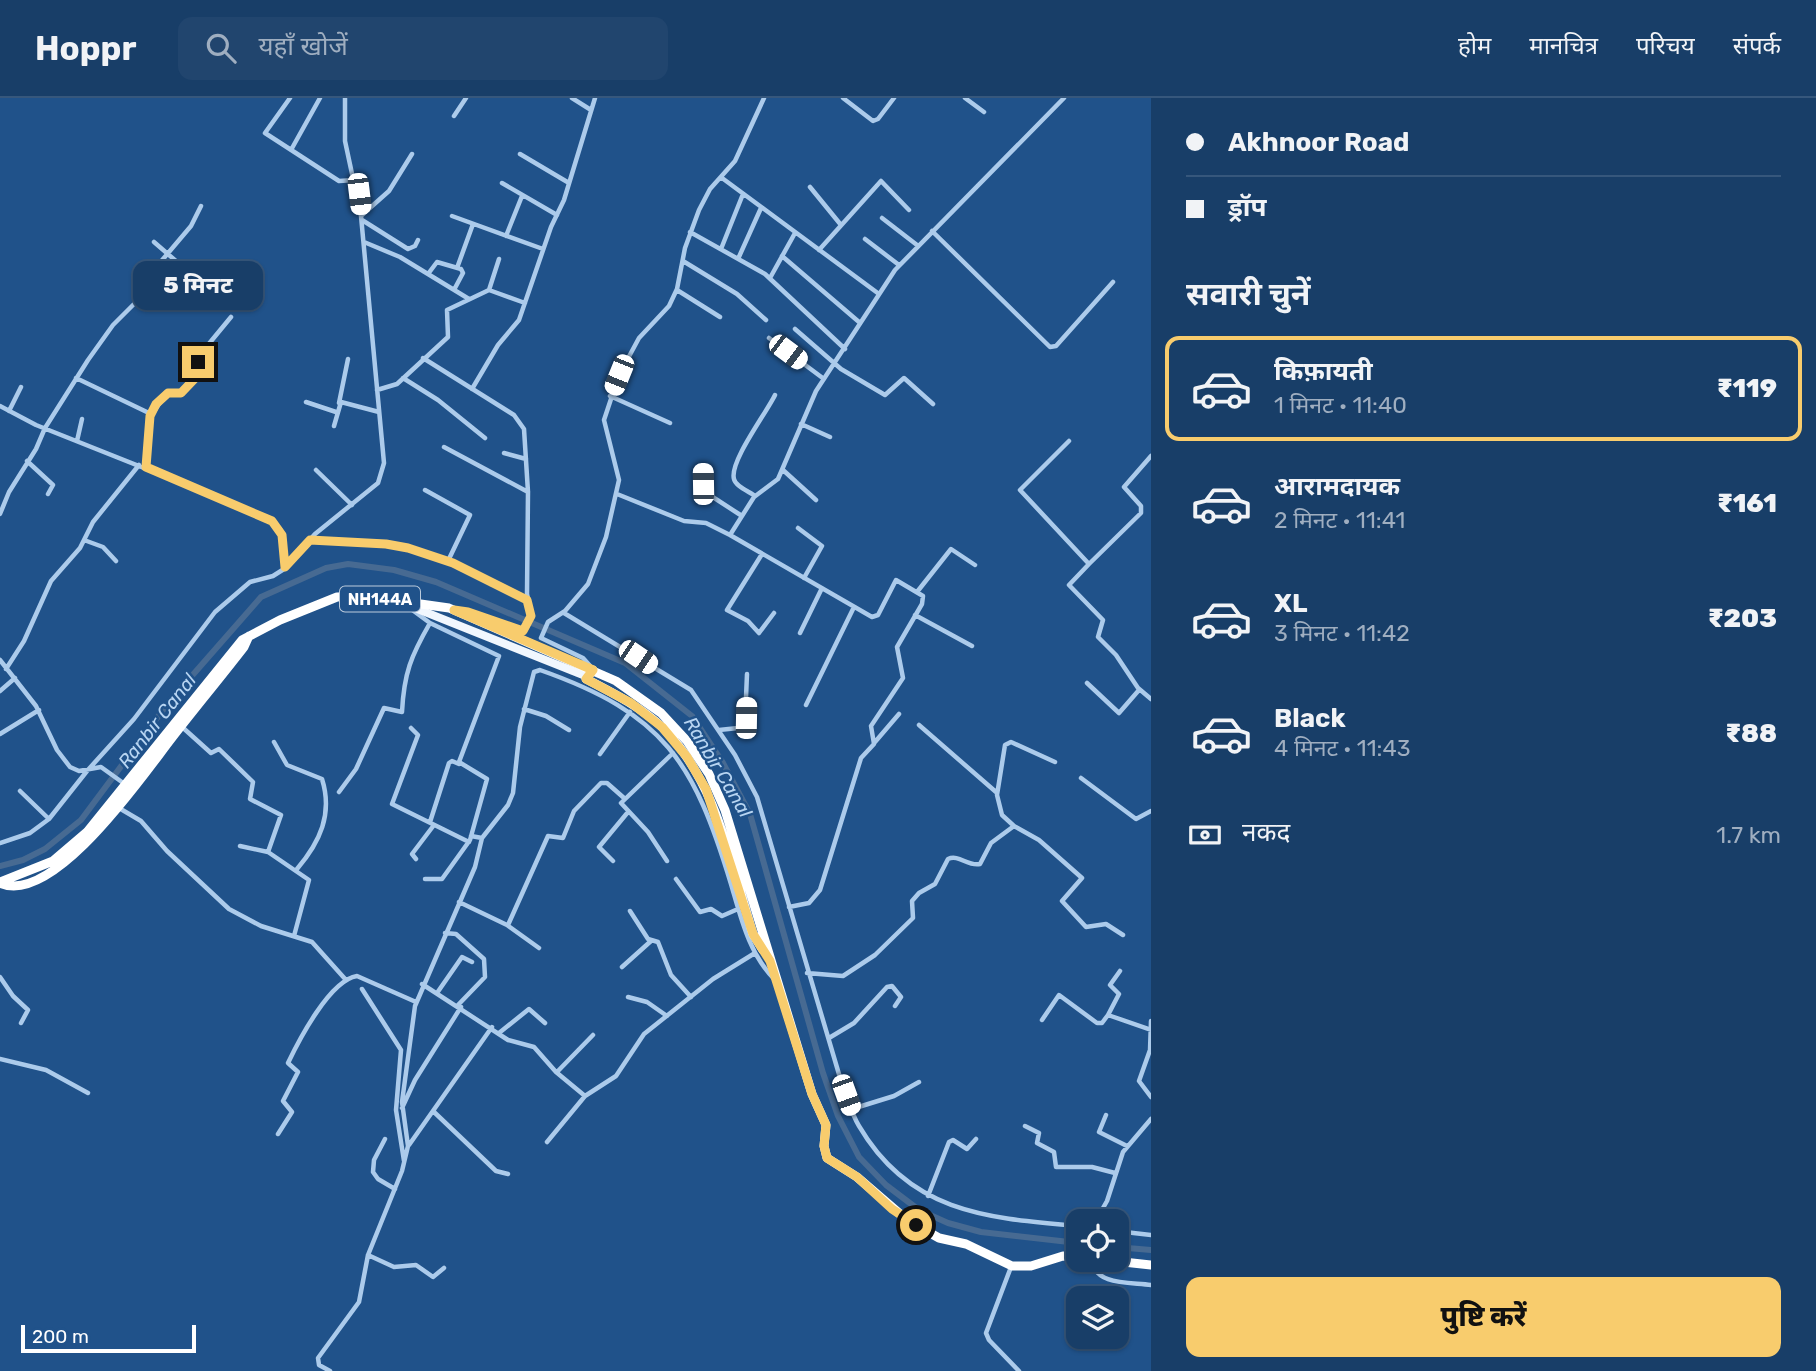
<!DOCTYPE html>
<html lang="hi">
<head>
<meta charset="utf-8">
<style>
	body { margin:0; font-family:Rubik,"Noto Sans Devanagari",sans-serif; background:#21456e; color:#f1f3f6; height:100vh; display:flex; flex-direction:column; font-size:26px; white-space:nowrap }
	* { box-sizing:border-box; margin:0 }
	p { font-size:23px; color:#9faec0 }
	.icon { flex:none; width:38px; height:38px; fill:none; stroke:currentColor; stroke-width:2; stroke-linecap:round; stroke-linejoin:round }
	.map { position:relative; flex:1; overflow:hidden }
	.drawer { display:flex; flex-direction:column; background:#183e68; width:665px }
	.drawer>* { flex:none }
	.guide { display:grid; align-content:center; height:154px; padding:0 35px; background:#183e68 }
	.tools { position:absolute; left:1066px; top:1111px; display:grid; gap:14px }
	.tools a { display:grid; place-items:center; width:63px; height:63px; border-radius:14px; background:#183e68; box-shadow:0 2px 5px #0004,0 0 0 2px #36577c; font-size:35px }
	.scale { position:absolute; left:21px; bottom:18px; width:175px; box-sizing:border-box; padding-left:7px; border:4px solid #fff; border-top:0; font-size:19px; line-height:24px; white-space:nowrap; color:#fff; -webkit-text-stroke:5px #20528a; paint-order:stroke }
	.end { position:absolute; width:32px; height:32px; margin:-16px; border:9px solid #f8cc6d; background:#111; box-shadow:0 0 0 4px #111 }
	.from { border-radius:50% }
	.bubble { position:absolute; height:49px; border-radius:14px; background:#183e68; box-shadow:0 2px 5px #0004,0 0 0 2px #36577c; font-size:23px; font-weight:800; line-height:49px; text-align:center }
	.car { position:absolute; width:21px; height:42px; margin:-21px -10px; border-radius:9px; box-shadow:0 0 5px 2px #0007; background:linear-gradient(#fff 24%,#345 0 40%,#fff 0 76%,#345 0 86%,#fff 0) }
	.guide b { display:flex; align-items:center; gap:24px; height:66px; font-size:26px }
	.guide b+b { border-top:2px solid #36577c }
	.guide i { width:18px; height:18px; background:#f1f3f6 }
	ul { padding:0; list-style:none }
	li { display:flex; align-items:center; gap:21px; height:105px; margin:0 14px 10px; padding:0 21px; border:4px solid transparent; border-radius:14px }
	li div { flex:1 }
	li b { display:block; font-size:26px }
	li em { font-style:normal; font-weight:800 }
	li.current { border-color:#f8cc6d }
	li>.icon { width:63px; height:63px; stroke-width:1.5 }
	h2 { padding:0 35px; font-size:32px; line-height:84px }
	.pay { display:flex; align-items:center; gap:18px; height:77px; padding:0 35px; font-size:26px }
	.pay p { margin-inline-start:auto }
	.cta { display:flex; gap:14px; margin-top:auto; padding:14px 35px }
	.cta a { flex:1; height:80px; border-radius:14px; background:#f8cc6d; color:#111; font-size:28px; font-weight:800; line-height:80px; text-align:center }
	header { display:flex; align-items:center; gap:42px; box-sizing:border-box; height:98px; padding:0 35px; background:#183e68; border-bottom:2px solid #36577c }
	header strong { font-size:33px }
	nav { display:flex; gap:38px; margin-inline-start:auto; font-size:24px }
	.search { width:490px; height:63px; background:#21456e; display:flex; align-items:center; gap:18px; box-sizing:border-box; padding:0 24px; border-radius:14px; color:#9faec0; font-size:26px }
	main { display:flex; flex:1; min-height:0 }
	.map>svg:first-child { display:block }
</style>
</head>
<body>
<header>
<strong>Hoppr</strong>
<div class="search"><svg class="icon" aria-label="search" viewBox="0 0 24 24"><circle cx="10" cy="10" r="6"/><path d="M15 15l6 6"/></svg>यहाँ खोजें</div>
<nav><a>होम</a><a>मानचित्र</a><a>परिचय</a><a>संपर्क</a></nav>
</header>
<main>
<div class="map">
<svg width="1151" height="1273" viewBox="0 0 1151 1273">
	<rect width="100%" height="100%" fill="#20528a"/>
	<g fill="none" stroke-linecap="round" stroke-linejoin="round">
		<path stroke="#476a92" stroke-width="6" d="M 0,768 L 23,762 L 45,751 L 81,722 L 169,604 L 261,499 L 326,470 L 348,466 L 394,472 L 436,484 L 625,565 L 692,618 L 723,665 L 750,716 L 823,975 L 838,1018 L 859,1059 L 886,1087 L 919,1112 L 948,1125 L 981,1134 L 1078,1145
			M 1116,1149 L 1151,1152"/>
		<path stroke="#accbeb" stroke-width="4.5" d="M 290,0 L 265,35 L 339,83 L 355,82
			M 572,0 L 591,12
			M 843,0 L 873,23 L 878,21 L 894,0
			M 965,0 L 984,14
			M 454,18 L 466,0
			M 291,52 L 320,0
			M 520,56 L 569,85
			M 722,80 L 879,196
			M 502,85 L 557,117
			M 810,89 L 841,127
			M 362,117 L 389,93 L 412,56
			M 452,118 L 543,151
			M 882,120 L 917,147
			M 362,122 L 408,151 L 415,148 L 418,142
			M 932,133 L 1050,249 L 1056,248 L 1113,184
			M 690,134 L 765,176 L 845,251
			M 506,138 L 522,98
			M 865,141 L 899,167
			M 154,144 L 184,170
			M 364,144 L 400,159 L 469,201
			M 721,151 L 743,96
			M 819,152 L 881,83 L 909,112
			M 782,158 L 859,224
			M 738,161 L 761,110
			M 683,163 L 737,196 L 766,222
			M 457,170 L 473,126
			M 428,176 L 437,164 L 461,171 L 463,175 L 455,190
			M 770,180 L 795,135
			M 489,192 L 499,161
			M 677,192 L 720,219
			M 795,231 L 841,271 L 885,297 L 904,280 L 933,306
			M 769,240 L 824,281
			M 423,260 L 514,317 L 524,331 L 528,394 L 527,496 L 531,516 L 523,533 L 466,513
			M 76,280 L 151,316
			M 403,280 L 438,302 L 485,340
			M 472,291 L 498,247 L 519,222 L 551,129 L 564,102 L 595,0
			M 377,292 L 397,286 L 448,239 L 447,212 L 489,192 L 525,205
			M 610,298 L 670,325
			M 306,304 L 336,314
			M 339,305 L 348,261
			M 0,308 L 36,327 L 267,419 L 280,431 L 285,468
			M 9,313 L 21,289
			M 801,326 L 830,339
			M 334,328 L 341,304 L 379,314
			M 77,343 L 82,321
			M 1069,343 L 1020,392 L 1089,466 L 1069,487 L 1103,522 L 1098,539 L 1116,557 L 1138,590 L 1151,601
			M 444,349 L 528,394
			M 504,355 L 526,361
			M 27,363 L 53,387 L 48,396
			M 146,369 L 151,318 L 165,297 L 181,295 L 202,271 L 198,259 L 231,219
			M 703,370 L 705,394 L 742,418
			M 316,372 L 352,407
			M 783,372 L 816,402
			M 425,392 L 470,417 L 448,463
			M 617,396 L 684,423 L 706,425 L 730,437 L 754,399 L 778,381 L 816,293 L 895,172 L 1064,0
			M 755,398 C 750,394 735,388 734,381 C 729,364 767,314 775,297
			M 0,416 L 9,394 L 36,351 L 45,330 L 88,262 L 113,227 L 135,205 L 158,167 L 191,128 L 201,108
			M 798,430 L 822,448 L 804,480
			M 730,437 L 872,519 L 878,517 L 896,482 L 923,498 L 922,506 L 897,549 L 903,580 L 871,628 L 874,646 L 861,660 L 820,792 L 809,805 L 789,809
			M 84,442 L 103,449 L 116,463
			M 311,442 C 336,443 362,443 386,446 C 437,453 482,480 527,502
			M 762,456 L 727,512 L 748,523 L 759,535 L 774,515
			M 1089,466 L 1141,415 L 1141,408 L 1124,389 L 1151,358
			M 917,494 L 951,451 L 975,467
			M 411,511 L 430,525 L 499,558 L 459,664 L 487,681 L 470,742 L 442,781 L 425,781
			M 564,515 L 691,592 L 735,657 L 757,699 L 841,983 C 847,998 851,1015 859,1028 C 910,1115 987,1120 1078,1128
			M 915,517 L 972,548
			M 800,535 L 822,490
			M 0,562 L 36,608 L 57,652 L 70,669 L 79,673 L 101,669 L 126,687
			M 592,570 L 583,560 L 541,540 L 548,524 L 565,513 L 588,486 L 606,439 L 619,382 L 604,322 L 619,277 L 639,240 L 669,208 L 677,191 L 685,150 L 699,112 L 710,91 L 735,63 L 764,0
			M 6,571 L 24,543 L 51,483 L 80,450 L 93,424 L 139,367
			M 1087,585 L 1119,615 L 1139,592
			M 0,593 L 15,580
			M 806,607 L 854,509
			M 524,611 L 546,618 L 569,632
			M 919,627 L 996,694
			M 181,628 L 211,655 L 219,651 L 253,684 L 250,701 L 281,717 L 268,754
			M 411,630 L 418,637 L 392,706 L 469,744
			M 719,632 L 738,630 L 745,623 L 747,576
			M 0,636 L 39,612
			M 274,644 L 287,667 L 322,681 C 333,716 320,744 297,771
			M 875,644 L 899,616
			M 600,656 L 630,614
			M 1081,680 L 1136,721 L 1151,713
			M 20,693 L 49,721
			M 339,694 L 356,671 L 384,610 L 402,614 C 404,575 411,558 430,525
			M 119,710 L 141,723 L 167,753 L 229,811 L 261,828 L 312,844 L 346,882
			M 430,724 L 449,665 L 452,663 L 459,666
			M 1014,728 L 1002,717 L 997,697 L 1005,647 L 1011,644 L 1055,664
			M 471,738 L 482,740 L 508,707 L 513,695 L 520,629 L 534,574 L 540,572 C 665,616 694,664 731,786 C 741,820 749,856 775,882
			M 0,745 L 30,735 L 49,721 L 87,673 L 134,621 L 215,514 L 250,484 L 273,478 L 284,471 L 315,436 L 378,385 L 384,365 L 361,118 L 345,43 L 345,0
			M 240,748 L 268,754 L 309,782 L 294,838
			M 416,761 L 412,756 L 434,727
			M 613,763 L 599,749 L 628,714
			M 667,763 L 648,734 L 621,705 L 673,655
			M 676,781 L 700,814 L 711,811 L 722,818 L 738,811
			M 459,804 L 507,827 L 539,850
			M 630,813 L 648,841 L 658,844 L 671,877 L 691,899
			M 508,827 L 548,738 L 563,740 L 574,713 L 601,685 L 607,685 L 624,700
			M 445,835 L 456,836 L 484,861 L 485,879 L 458,907
			M 622,869 L 651,843
			M 807,875 L 843,878 L 875,857 L 913,820 L 912,803 L 919,795 L 935,786 L 948,761 C 959,756 968,769 980,766 L 991,745 L 1014,728 L 1039,742 L 1082,780 L 1062,803 L 1086,829 L 1106,826 L 1123,837
			M 0,879 L 13,898 L 28,912 L 21,925
			M 422,886 L 508,942 L 534,949 L 556,974 L 585,998
			M 362,891 L 401,952 L 396,1012 L 404,1063
			M 437,895 L 462,859 L 472,864
			M 628,899 L 647,904 L 667,918
			M 1108,917 L 1119,896 L 1110,887 L 1120,873
			M 1042,922 L 1059,897 L 1097,925 L 1102,925 L 1108,917 L 1151,932
			M 1151,923 L 1150,952 L 1139,983 L 1151,999
			M 499,935 L 529,911 L 545,925
			M 829,940 L 854,925 L 887,889 L 892,888 L 901,899 L 895,908
			M 0,961 L 46,972 L 88,995
			M 557,974 L 593,937
			M 402,1010 L 415,982 L 461,909
			M 852,1011 L 894,998 L 919,984
			M 434,1014 L 496,1073 L 508,1076
			M 1106,1017 L 1099,1034 L 1127,1048
			M 1025,1028 L 1039,1035 L 1037,1045 L 1054,1054 L 1056,1069 L 1092,1069 L 1115,1075
			M 278,1036 L 292,1014 L 283,1003 L 298,974 L 288,965 C 299,942 330,882 357,878 L 416,904
			M 385,1041 L 374,1062 L 373,1074 L 378,1081 L 395,1091
			M 547,1044 L 585,998 L 616,978 L 644,936 L 713,881 L 755,855
			M 409,1047 L 492,929
			M 928,1098 L 949,1044 L 953,1042 L 967,1051 L 976,1041
			M 1095,1124 L 1107,1103 L 1123,1054 L 1151,1021
			M 1116,1133 L 1151,1137
			M 368,1157 L 394,1169 L 416,1167 L 433,1179 L 444,1170
			M 1092,1162 C 1095,1188 1130,1184 1151,1187
			M 1011,1169 L 986,1235 L 989,1242 L 1019,1273
			M 330,1273 L 319,1267 L 318,1260 L 359,1204 L 368,1157 L 402,1073 L 408,1048 L 402,1004 L 415,908 L 475,769 L 482,740"/>
		<path stroke="#f1f7fe" stroke-width="8" d="M 405,506 L 588,579"/>
		<path stroke="#fff" stroke-width="9" d="M 593,572 L 586,581 C 613,595 641,609 663,630 C 717,684 731,766 753,836 L 763,852
			M 0,784 L 53,763 L 87,734 L 242,542 L 280,522 L 337,499 L 364,498 L 449,510 L 616,583 L 661,615 L 687,643 L 709,676 L 725,712 L 812,996 L 826,1027 L 824,1048 L 827,1060 L 857,1079 L 907,1122 L 939,1140 L 966,1146 L 1012,1168 L 1031,1168 L 1063,1158 L 1078,1159
			M 0,785 C 53,809 143,677 171,641 C 195,610 220,580 244,549 L 249,538
			M 1105,1162 L 1151,1167"/>
	</g>
	<g fill="none" stroke-linecap="round" stroke-linejoin="round">
		<path stroke="#f8cc6d" stroke-width="9" d="M 198,264 L 202,273 L 181,295 L 168,295 L 156,306 L 150,318 L 146,369 L 272,423 L 282,437 L 285,469 L 310,442 L 386,446 L 408,450 L 453,465 L 527,502 L 531,518 L 523,533 L 468,514 L 454,512 L 593,572 L 586,581 L 631,605 L 662,629 L 687,659 L 706,691 L 753,836 L 770,863 L 812,996 L 826,1027 L 824,1048 L 827,1060 L 857,1079 L 892,1111 L 916,1127"/>
	</g>
	<g text-anchor="middle" dominant-baseline="central" stroke-width="5" stroke-linejoin="round" paint-order="stroke">
		<rect fill="#20528a" stroke="#bccbdc" stroke-width="2" x="340" y="488.5" width="80" height="25" rx="5"/>
		<g font-size="16" font-weight="bold" fill="#fff">
			<text x="380" y="501">NH144A</text>
		</g>
		<g font-size="19" font-style="italic" fill="#b8d5f2" stroke="#20528a">
			<text transform="translate(157 623) rotate(-52)">Ranbir Canal</text>
			<text transform="translate(718 669) rotate(59)">Ranbir Canal</text>
		</g>
	</g>
</svg>
<div class="tools">
<a><svg class="icon" aria-label="locate" viewBox="0 0 24 24"><circle cx="12" cy="12" r="6"/><path d="M12 2v4M12 18v4M2 12h4M18 12h4"/></svg></a>
<a><svg class="icon" aria-label="layers" viewBox="0 0 24 24"><path d="M12 4l9 5-9 5-9-5zM3 14l9 5 9-5"/></svg></a>
</div>
<div class="scale">200 m</div>
<i class="end from" style="left:916px;top:1127px"></i>
<i class="end" style="left:198px;top:264px"></i>
<div class="bubble" style="left:133px;top:163px;width:130px">5 मिनट</div>
<i class="car" style="left:359px;top:96px;rotate:173deg"></i>
<i class="car" style="left:788px;top:254px;rotate:127deg"></i>
<i class="car" style="left:619px;top:277px;rotate:202deg"></i>
<i class="car" style="left:703px;top:386px;rotate:359deg"></i>
<i class="car" style="left:638px;top:559px;rotate:124deg"></i>
<i class="car" style="left:746px;top:620px;rotate:1deg"></i>
<i class="car" style="left:846px;top:997px;rotate:160deg"></i>
</div>
<section class="drawer">
<div class="guide">
<b><i class="from"></i>Akhnoor Road</b>
<b><i></i>ड्रॉप</b>
</div>
<h2>सवारी चुनें</h2>
<ul>
<li class="current"><svg class="icon" aria-label="car" viewBox="0 0 24 24"><path d="M5 17H2v-5l4-1 3-4h7l3 4 3 1v5h-3M9 17h6M6 11h13"/><circle cx="7" cy="17" r="2"/><circle cx="17" cy="17" r="2"/></svg><div><b>किफ़ायती</b><p>1 मिनट · 11:40</p></div><em>₹119</em></li>
<li><svg class="icon" aria-label="car" viewBox="0 0 24 24"><path d="M5 17H2v-5l4-1 3-4h7l3 4 3 1v5h-3M9 17h6M6 11h13"/><circle cx="7" cy="17" r="2"/><circle cx="17" cy="17" r="2"/></svg><div><b>आरामदायक</b><p>2 मिनट · 11:41</p></div><em>₹161</em></li>
<li><svg class="icon" aria-label="car" viewBox="0 0 24 24"><path d="M5 17H2v-5l4-1 3-4h7l3 4 3 1v5h-3M9 17h6M6 11h13"/><circle cx="7" cy="17" r="2"/><circle cx="17" cy="17" r="2"/></svg><div><b>XL</b><p>3 मिनट · 11:42</p></div><em>₹203</em></li>
<li><svg class="icon" aria-label="car" viewBox="0 0 24 24"><path d="M5 17H2v-5l4-1 3-4h7l3 4 3 1v5h-3M9 17h6M6 11h13"/><circle cx="7" cy="17" r="2"/><circle cx="17" cy="17" r="2"/></svg><div><b>Black</b><p>4 मिनट · 11:43</p></div><em>₹88</em></li>
</ul>
<div class="pay"><svg class="icon" aria-label="cash" viewBox="0 0 24 24"><path d="M3 7h18v10H3z"/><circle cx="12" cy="12" r="2"/></svg>नकद<p>1.7 km</p></div>
<div class="cta"><a>पुष्टि करें</a></div>
</section>
</main>
</body>
</html>
